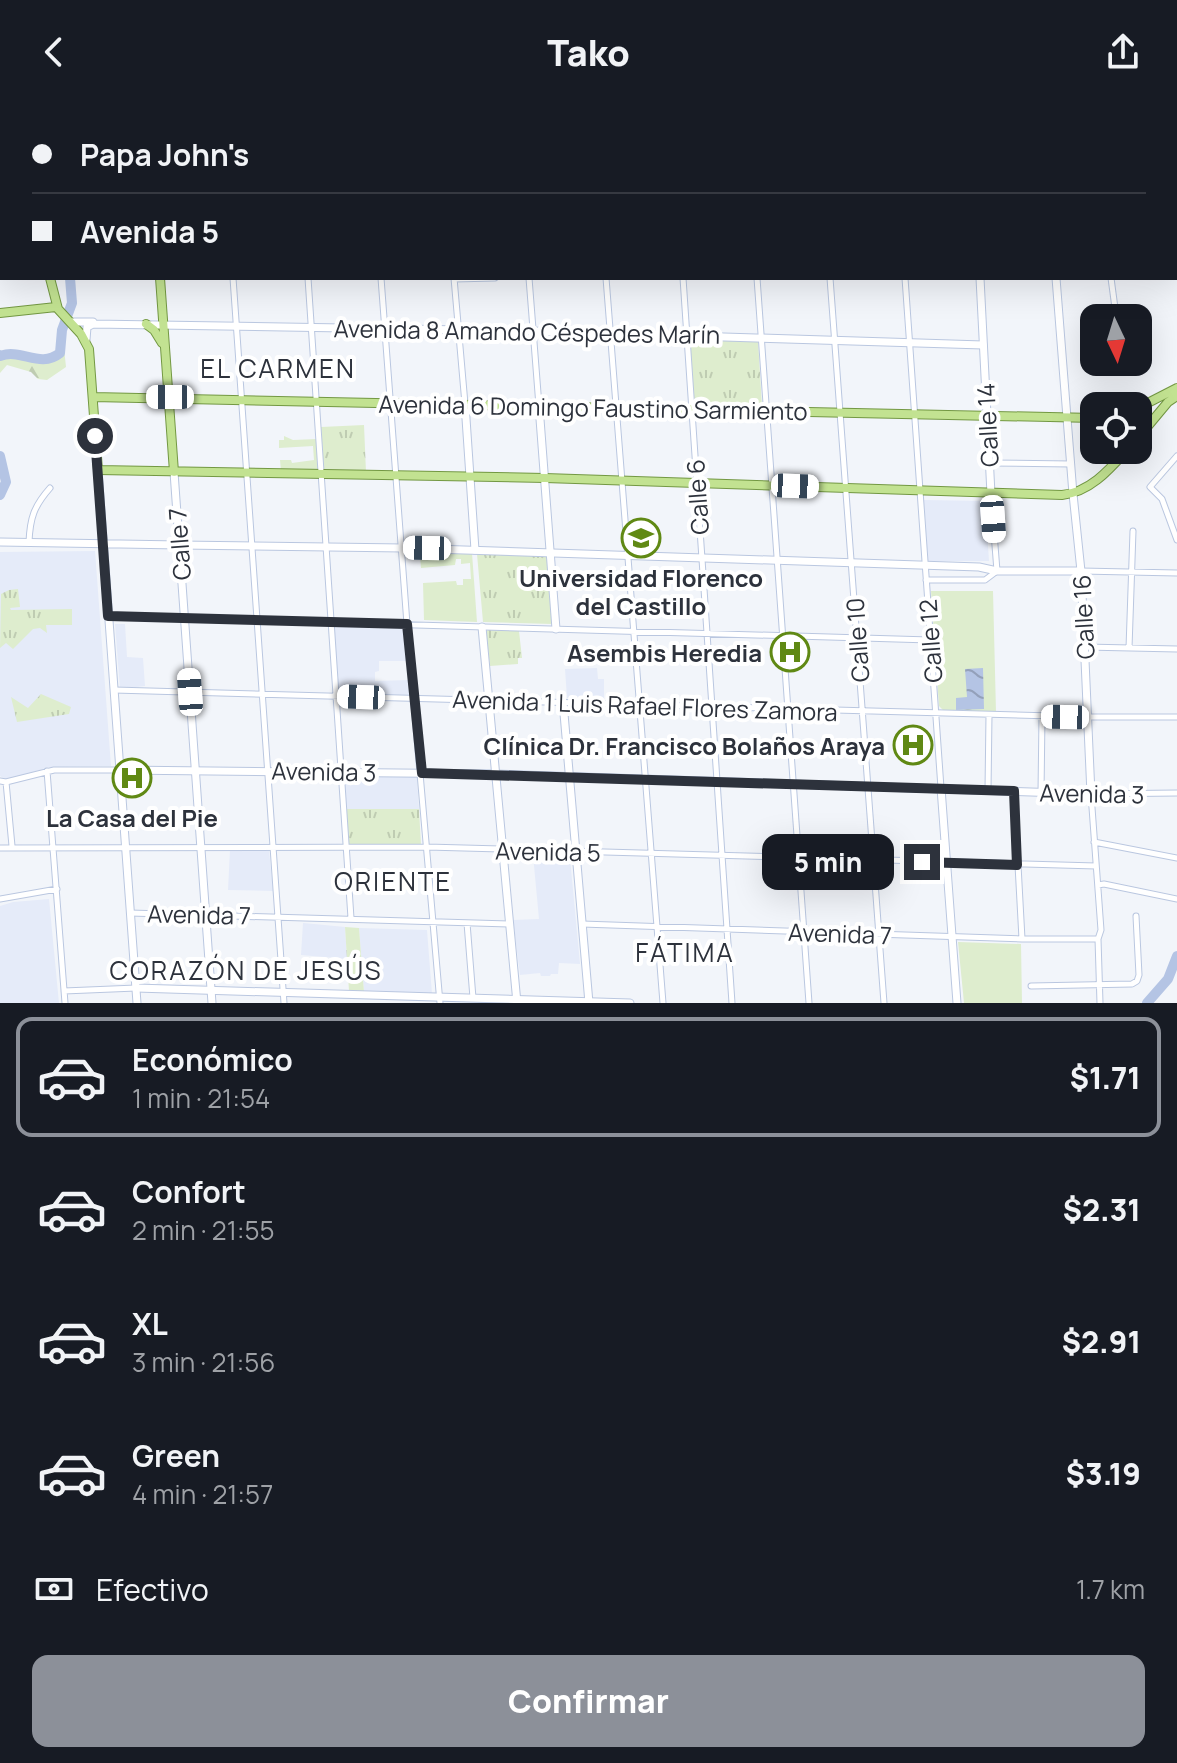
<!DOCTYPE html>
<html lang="es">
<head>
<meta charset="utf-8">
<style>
	body { margin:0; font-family:Manrope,sans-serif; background:#20242c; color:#f1f3f6; height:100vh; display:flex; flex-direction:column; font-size:30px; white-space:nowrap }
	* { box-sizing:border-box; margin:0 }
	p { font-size:26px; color:#9ea1a6 }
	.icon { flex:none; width:44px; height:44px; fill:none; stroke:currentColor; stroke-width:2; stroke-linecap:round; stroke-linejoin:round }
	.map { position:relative; height:899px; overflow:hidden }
	.details { display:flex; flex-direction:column; background:#171b24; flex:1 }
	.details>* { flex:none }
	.top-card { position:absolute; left:0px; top:0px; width:1178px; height:176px; box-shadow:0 8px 32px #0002; display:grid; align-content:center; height:176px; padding:0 32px; background:#171b24 }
	.needle { width:52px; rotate:176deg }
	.buttons { position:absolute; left:1080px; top:200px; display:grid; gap:16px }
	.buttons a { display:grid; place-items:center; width:72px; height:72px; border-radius:16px; background:#171b24; box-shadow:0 8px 32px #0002; font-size:40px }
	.end { position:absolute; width:36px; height:36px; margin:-18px; border:10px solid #2d323c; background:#fff; box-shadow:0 0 0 4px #fff }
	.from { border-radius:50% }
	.bubble { position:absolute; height:56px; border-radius:16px; background:#171b24; box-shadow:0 8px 32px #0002; font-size:26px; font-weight:800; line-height:56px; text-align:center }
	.car { position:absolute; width:24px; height:48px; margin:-24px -12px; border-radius:10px; box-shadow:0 0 6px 2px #0007; background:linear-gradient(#fff 24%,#345 0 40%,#fff 0 76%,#345 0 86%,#fff 0) }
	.top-card b { display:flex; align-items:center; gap:28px; height:76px; font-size:30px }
	.top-card b+b { border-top:2px solid #363941 }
	.top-card i { width:20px; height:20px; background:#f1f3f6 }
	ul { padding:14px 0 0; list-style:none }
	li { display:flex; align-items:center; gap:24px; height:120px; margin:0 16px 12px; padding:0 16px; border:4px solid transparent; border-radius:16px }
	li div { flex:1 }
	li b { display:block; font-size:30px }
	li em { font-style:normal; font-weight:800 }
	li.active { border-color:#8c9099 }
	li>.icon { width:72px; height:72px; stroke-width:1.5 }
	.pay { display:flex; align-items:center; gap:20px; height:88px; padding:0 32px; font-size:30px }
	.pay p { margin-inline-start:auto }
	.primary-button { display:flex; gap:16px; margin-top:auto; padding:16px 32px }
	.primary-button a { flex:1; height:92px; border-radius:16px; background:#8c9099; color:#fff; font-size:32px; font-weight:800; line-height:92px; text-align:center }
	header { display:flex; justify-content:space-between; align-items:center; height:104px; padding:0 32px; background:#171b24; font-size:36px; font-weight:800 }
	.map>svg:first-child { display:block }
</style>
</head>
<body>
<header><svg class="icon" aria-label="back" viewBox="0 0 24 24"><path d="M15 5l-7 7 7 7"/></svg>Tako<svg class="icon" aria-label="share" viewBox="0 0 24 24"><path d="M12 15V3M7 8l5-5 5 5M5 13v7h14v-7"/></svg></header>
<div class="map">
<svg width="1177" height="899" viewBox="0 0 1177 899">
	<defs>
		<pattern id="grass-tufts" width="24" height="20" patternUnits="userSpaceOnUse" patternTransform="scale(2)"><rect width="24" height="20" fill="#deedce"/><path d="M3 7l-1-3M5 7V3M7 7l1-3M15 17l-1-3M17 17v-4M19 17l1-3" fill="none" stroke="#bfccb2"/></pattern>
		<pattern id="forest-firs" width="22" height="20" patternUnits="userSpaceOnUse" patternTransform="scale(2)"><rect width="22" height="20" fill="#deedce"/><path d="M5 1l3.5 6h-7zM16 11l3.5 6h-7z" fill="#bfccb2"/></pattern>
		<pattern id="water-waves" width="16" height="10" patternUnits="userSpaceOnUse" patternTransform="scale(2)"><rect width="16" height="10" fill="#b4c4e4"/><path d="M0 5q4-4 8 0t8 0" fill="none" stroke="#93a0ba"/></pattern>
	</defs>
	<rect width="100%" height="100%" fill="#f2f5fa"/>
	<path fill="#e5ebf9" d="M 924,396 L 985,397 L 989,457 L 928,457 Z
		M 95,447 L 111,662 L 50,663 L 6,676 L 0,672 L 0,448 Z
		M 115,520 L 125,520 L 127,553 L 143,554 L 145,582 L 120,585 Z
		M 334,521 L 405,523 L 408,557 L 379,557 L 379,567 L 375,568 L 375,577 L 410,576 L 411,591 L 337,589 Z
		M 597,564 L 598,575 L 604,575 L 604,597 L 567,594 L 565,565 Z
		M 344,672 L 417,673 L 419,705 L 346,705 Z
		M 230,746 L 269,746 L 273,787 L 228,786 Z
		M 533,751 L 570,754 L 580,860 L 559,859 L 558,870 L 551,870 L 550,872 L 541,872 L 540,869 L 520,871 L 513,816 L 539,815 Z
		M 49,795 L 59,899 L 0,899 L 0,802 L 13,798 Z
		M 303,819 L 345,823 L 347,855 L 301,851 Z
		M 359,824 L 427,826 L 432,890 L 364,888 Z"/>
	<path fill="url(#grass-tufts)" d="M 690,235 L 758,236 L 762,303 L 694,301 Z
		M 364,321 L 366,368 L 324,369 L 321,323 Z
		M 477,450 L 547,451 L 552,520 L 483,518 Z
		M 18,485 L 20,503 L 10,504 L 11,506 L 72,505 L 72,521 L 46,521 L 47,529 L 40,524 L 33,525 L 13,545 L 6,539 L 0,544 L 1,490 L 9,486 Z
		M 488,526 L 519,527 L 522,554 L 518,554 L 518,560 L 490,562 L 486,528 Z
		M 41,590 L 71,603 L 69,610 L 17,618 L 11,593 L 28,604 Z
		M 346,705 L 419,705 L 421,741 L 348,741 Z
		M 345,823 L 359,824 L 364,888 L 349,887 Z"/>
	<path fill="url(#forest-firs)" d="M 63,234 L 66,263 L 47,276 L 38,275 L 31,268 L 7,261 L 0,269 L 0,249 C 21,251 42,263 60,249 Z"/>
	<path fill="#deedce" d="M 284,332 L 293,336 L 317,335 L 319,367 L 281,367 L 280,356 L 291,356 L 292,359 L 314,356 L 313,342 L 279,344 L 279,336 L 284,336 Z
		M 406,449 L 472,449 L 477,518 L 424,516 L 423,479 L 456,477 L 457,481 L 463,481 L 463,475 L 471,475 L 470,459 L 461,460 L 461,455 L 456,455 L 455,461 L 421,464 L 420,452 L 406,453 Z
		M 931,487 L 993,487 L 996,608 L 946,609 L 939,602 Z
		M 958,838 L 1021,840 L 1022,899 L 964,899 Z"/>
	<path fill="url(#water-waves)" d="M 983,564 L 984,605 L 956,606 L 956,594 L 967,593 L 965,565 Z"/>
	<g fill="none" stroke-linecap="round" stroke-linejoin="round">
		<path stroke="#b4c4e4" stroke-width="2" d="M 0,247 L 4,250"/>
		<path stroke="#b4c4e4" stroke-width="10" d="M 154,2 L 165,2
			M 180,2 L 184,0
			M 0,252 C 21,244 40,265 60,249 L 62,226 L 72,199 L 70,174
			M 0,352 L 6,378 L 0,391
			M 1147,899 L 1168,875 L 1177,852"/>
		<g stroke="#bac7e0" stroke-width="7">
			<path id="minor" d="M 367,0 L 367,2
				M 445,0 L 445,2
				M 458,0 L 474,2
				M 516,0 L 516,2
				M 819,0 L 819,2
				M 894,0 L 894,2
				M 970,0 L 970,2
				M 1174,0 L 1175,2
				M 303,2 L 303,0
				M 620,2 L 621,0
				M 697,2 L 698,0
				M 1176,5 L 1177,5
				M 1176,116 L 1177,116
				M 1176,126 L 1177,125
				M 233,174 L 284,899
				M 308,174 L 351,814
				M 381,174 L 407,520 L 440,899
				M 454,174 L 465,300
				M 529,174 L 539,302
				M 606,174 L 663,899
				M 683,174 L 732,899
				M 757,174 L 809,899
				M 830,174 L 884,899
				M 905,174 L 941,684
				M 1111,174 L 1115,204
				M 454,175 L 495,174
				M 1177,352 L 1150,383 L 1162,395 L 1177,436
				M 989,359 L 1071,360
				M 29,438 C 30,414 34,402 50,384
				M 1081,467 L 1177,469
				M 926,476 L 985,476 L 997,467 L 991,390
				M 109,512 L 930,536
				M 1085,543 L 1177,545
				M 1129,544 L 1133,427
				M 114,586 L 1088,613 L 1177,613
				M 47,667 L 65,899
				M 0,677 L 6,678 L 54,666 L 120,666
				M 6,678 L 12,742
				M 988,686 L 989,611
				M 1014,687 L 1022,835
				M 1041,689 L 1042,612
				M 1094,738 L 1177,754
				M 0,744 L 427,743 L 1096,762
				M 1098,781 L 1104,780 L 1177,795
				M 0,795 L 57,785
				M 130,809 L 509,820
				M 467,819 L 473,894
				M 582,820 L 1022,835 L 1098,835
				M 1031,882 L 1132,880 L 1137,877 L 1139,871 L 1136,812
				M 64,887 L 136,884
				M 1100,899 L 1098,835 L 1101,826 L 1091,690 L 1177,689"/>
		</g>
		<g stroke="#bac7e0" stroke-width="9">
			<path id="tertiary" d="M 70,218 L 93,218
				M 86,236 L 87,223 L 93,220 L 533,227 L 983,241
				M 180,441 L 403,444 L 979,463 L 997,467 L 1081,467
				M 120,666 L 495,670 L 1091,690 L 1081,467 L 1073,390
				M 941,684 L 957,899
				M 136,884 L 630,899"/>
		</g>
		<g stroke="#bac7e0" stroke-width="9">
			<path id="secondary" d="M 1042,0 L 1042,2
				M 980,174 L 991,390
				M 1056,174 L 1073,390
				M 465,300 L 475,446
				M 539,302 L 556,525
				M 98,366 L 137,899
				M 174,368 L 212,899
				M 0,438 L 180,441
				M 482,523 L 517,899
				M 563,598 L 589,899"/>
		</g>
		<g stroke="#739843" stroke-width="10">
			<path id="primary" d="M 8,0 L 8,2
				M 45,0 L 46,2
				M 0,96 L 2,96
				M 50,174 L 58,205 L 81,230 L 89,245 L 98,366 L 545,374 L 1062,391 C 1090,388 1109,366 1127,346
				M 160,174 L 174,368
				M 0,209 L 56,203
				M 146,220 L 154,226 L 162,239
				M 93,293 L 1094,314
				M 1138,304 L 1177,284
				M 1138,334 L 1168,298 L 1177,292"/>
		</g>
		<use href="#minor" stroke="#fff" stroke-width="5"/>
		<use href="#tertiary" stroke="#fff" stroke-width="7"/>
		<use href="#secondary" stroke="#fff" stroke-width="7"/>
		<use href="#primary" stroke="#c2e291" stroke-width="8"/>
		<g stroke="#5b6069" stroke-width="5">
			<path id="rail" d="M 23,0 L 24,2
				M 1176,133 L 1177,132"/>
		</g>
		<use href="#rail" stroke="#fff" stroke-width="2" stroke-dasharray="6" stroke-linecap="butt"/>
	</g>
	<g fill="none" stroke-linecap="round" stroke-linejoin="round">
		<path stroke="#2d323c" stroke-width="10" d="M 95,332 L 108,512 L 407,520 L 422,669 L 1014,687 L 1017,761 L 922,758"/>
	</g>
	<defs>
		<g id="university-ring" transform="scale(2)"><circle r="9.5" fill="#fff" stroke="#608914" stroke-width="1.5"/><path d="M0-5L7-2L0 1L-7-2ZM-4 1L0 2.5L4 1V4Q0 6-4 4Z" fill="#608914"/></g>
		<g id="hospital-ring" transform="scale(2)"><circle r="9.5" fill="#fff" stroke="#608914" stroke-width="1.5"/><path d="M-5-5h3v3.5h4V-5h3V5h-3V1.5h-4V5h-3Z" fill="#608914"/></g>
	</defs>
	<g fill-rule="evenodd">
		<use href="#university-ring" x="641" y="434"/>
		<use href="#hospital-ring" x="790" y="548"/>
		<use href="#hospital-ring" x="913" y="641"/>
		<use href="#hospital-ring" x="132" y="674"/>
	</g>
	<g text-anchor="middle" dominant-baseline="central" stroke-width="8" stroke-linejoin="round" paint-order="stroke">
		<g font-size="24" fill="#2d323c" stroke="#fff">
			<text transform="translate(527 227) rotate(1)">Avenida 8 Amando Céspedes Marín</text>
			<text transform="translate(593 303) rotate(1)">Avenida 6 Domingo Faustino Sarmiento</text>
			<text transform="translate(987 321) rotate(-93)">Calle 14</text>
			<text transform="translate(697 393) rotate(-94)">Calle 6</text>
			<text transform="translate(179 440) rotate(-94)">Calle 7</text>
			<text transform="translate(1083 513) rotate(-93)">Calle 16</text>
			<text transform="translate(857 536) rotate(-94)">Calle 10</text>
			<text transform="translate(930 537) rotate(-94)">Calle 12</text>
			<text transform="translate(645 601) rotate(2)">Avenida 1 Luis Rafael Flores Zamora</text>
			<text transform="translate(324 667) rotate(1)">Avenida 3</text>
			<text transform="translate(1092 689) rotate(1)">Avenida 3</text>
			<text transform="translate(548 747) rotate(1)">Avenida 5</text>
			<text transform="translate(199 810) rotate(1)">Avenida 7</text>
			<text transform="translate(840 829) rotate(2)">Avenida 7</text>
		</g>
		<g font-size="24" font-weight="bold" fill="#2d323c" stroke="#fff">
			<text x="641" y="473">Universidad Florenco<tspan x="641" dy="28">del Castillo</tspan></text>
			<text x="762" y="548" text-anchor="end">Asembis Heredia</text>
			<text x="885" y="641" text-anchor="end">Clínica Dr. Francisco Bolaños Araya</text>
			<text x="132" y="713">La Casa del Pie</text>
		</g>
		<g font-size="26" letter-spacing="2" fill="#2d323c" stroke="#fff">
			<text x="278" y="264">EL CARMEN</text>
			<text x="393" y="777">ORIENTE</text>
			<text x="685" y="848">FÁTIMA</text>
			<text x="246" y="866">CORAZÓN DE JESÚS</text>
		</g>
	</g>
</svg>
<div class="buttons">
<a><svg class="needle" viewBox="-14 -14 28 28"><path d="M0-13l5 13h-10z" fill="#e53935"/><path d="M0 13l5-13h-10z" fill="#9ea1a6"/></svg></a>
<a><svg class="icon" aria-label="locate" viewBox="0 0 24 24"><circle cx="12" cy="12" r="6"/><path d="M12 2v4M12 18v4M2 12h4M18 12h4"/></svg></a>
</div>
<i class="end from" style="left:95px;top:332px"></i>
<i class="end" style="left:922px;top:758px"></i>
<div class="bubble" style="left:762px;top:730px;width:132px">5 min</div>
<i class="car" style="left:170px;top:293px;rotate:270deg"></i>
<i class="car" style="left:795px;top:382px;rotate:92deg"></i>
<i class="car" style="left:993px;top:415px;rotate:176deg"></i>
<i class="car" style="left:427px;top:444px;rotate:271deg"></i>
<i class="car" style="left:190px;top:588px;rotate:356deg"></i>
<i class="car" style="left:361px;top:593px;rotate:272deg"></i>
<i class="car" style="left:1065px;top:613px;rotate:271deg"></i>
<div class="top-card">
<b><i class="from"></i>Papa John's</b>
<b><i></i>Avenida 5</b>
</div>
</div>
<section class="details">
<ul>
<li class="active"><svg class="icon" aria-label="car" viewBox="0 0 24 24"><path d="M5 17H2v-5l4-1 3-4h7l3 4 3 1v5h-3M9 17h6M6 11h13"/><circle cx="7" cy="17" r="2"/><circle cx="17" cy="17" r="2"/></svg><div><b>Económico</b><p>1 min · 21:54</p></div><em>$1.71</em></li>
<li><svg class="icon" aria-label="car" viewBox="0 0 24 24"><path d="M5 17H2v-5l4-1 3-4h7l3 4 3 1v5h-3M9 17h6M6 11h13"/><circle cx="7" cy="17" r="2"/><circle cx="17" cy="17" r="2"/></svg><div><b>Confort</b><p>2 min · 21:55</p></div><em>$2.31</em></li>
<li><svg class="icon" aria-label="car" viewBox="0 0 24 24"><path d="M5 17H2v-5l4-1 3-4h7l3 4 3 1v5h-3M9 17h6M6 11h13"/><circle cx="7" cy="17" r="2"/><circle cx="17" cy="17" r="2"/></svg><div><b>XL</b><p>3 min · 21:56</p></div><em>$2.91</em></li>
<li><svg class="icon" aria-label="car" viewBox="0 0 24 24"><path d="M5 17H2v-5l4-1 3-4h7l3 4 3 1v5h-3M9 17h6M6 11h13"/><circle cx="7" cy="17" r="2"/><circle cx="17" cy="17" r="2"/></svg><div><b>Green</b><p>4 min · 21:57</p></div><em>$3.19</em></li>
</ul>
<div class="pay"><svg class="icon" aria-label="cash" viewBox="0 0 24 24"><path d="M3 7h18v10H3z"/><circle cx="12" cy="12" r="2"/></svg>Efectivo<p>1.7 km</p></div>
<div class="primary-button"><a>Confirmar</a></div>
</section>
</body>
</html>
